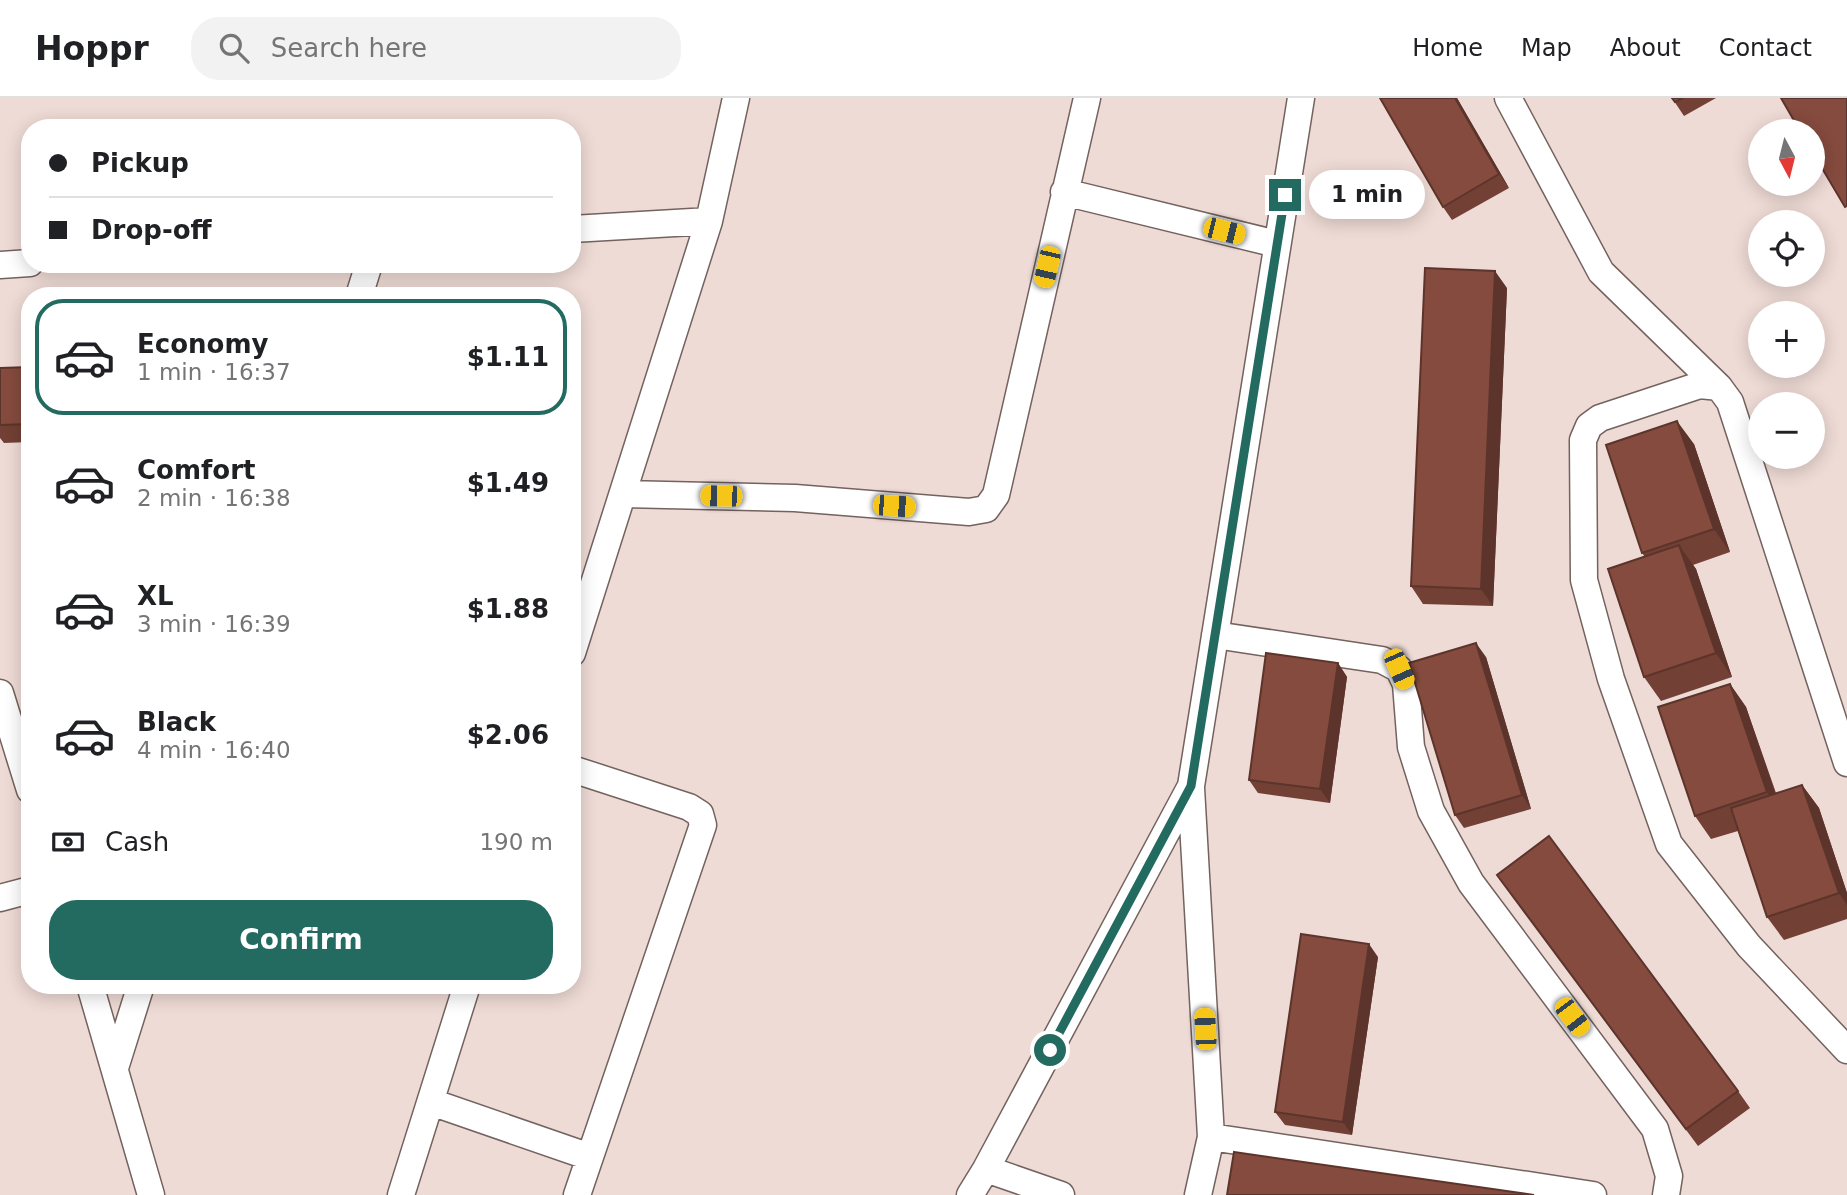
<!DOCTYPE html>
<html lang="en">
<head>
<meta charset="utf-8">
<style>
	body { margin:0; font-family:"DejaVu Sans",sans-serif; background:#f2f2f2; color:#202124; height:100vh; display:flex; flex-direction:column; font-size:26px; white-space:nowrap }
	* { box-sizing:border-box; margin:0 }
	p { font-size:23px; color:#757577 }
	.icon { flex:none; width:38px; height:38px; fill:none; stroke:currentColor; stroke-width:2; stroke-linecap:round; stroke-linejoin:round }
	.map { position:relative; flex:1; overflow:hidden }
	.sheet { position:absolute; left:21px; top:189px; width:560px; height:707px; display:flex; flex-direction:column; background:#fff; border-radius:28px; box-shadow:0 4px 18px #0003 }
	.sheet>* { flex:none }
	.top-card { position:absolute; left:21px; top:21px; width:560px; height:154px; border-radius:28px; box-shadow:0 4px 18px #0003; display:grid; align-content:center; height:154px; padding:0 28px; background:#fff }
	.needle { width:46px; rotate:173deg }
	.fabs { position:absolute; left:1748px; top:21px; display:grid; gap:14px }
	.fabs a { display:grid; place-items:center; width:77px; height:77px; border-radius:50%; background:#fff; box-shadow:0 4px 18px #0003; font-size:35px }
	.end { position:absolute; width:32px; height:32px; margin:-16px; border:9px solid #236b61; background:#fff; box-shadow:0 0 0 4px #fff }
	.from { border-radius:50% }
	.bubble { position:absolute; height:49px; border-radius:24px; background:#fff; box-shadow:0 4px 18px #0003; font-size:23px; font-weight:700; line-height:49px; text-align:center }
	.car { position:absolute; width:21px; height:42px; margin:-21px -10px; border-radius:9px; box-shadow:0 0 5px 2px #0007; background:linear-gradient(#f5c518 24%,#345 0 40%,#f5c518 0 76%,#345 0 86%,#f5c518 0) }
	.top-card b { display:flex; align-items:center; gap:24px; height:66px; font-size:26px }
	.top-card b+b { border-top:2px solid #e0e0e0 }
	.top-card i { width:18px; height:18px; background:#202124 }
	ul { padding:12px 0 0; list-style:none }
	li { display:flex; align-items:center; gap:21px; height:116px; margin:0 14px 10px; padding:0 14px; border:4px solid transparent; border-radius:28px }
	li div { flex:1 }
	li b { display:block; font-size:26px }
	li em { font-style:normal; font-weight:700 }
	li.current { border-color:#236b61 }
	li>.icon { width:63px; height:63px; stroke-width:1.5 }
	.pay { display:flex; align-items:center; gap:18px; height:77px; padding:0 28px; font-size:26px }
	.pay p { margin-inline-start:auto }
	.cta { display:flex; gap:14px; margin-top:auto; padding:14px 28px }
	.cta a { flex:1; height:80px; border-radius:28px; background:#236b61; color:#fff; font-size:28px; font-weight:700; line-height:80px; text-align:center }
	header { display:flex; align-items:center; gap:42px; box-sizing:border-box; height:98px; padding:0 35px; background:#fff; border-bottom:2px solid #e0e0e0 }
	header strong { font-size:33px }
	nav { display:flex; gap:38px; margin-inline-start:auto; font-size:24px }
	.search { width:490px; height:63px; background:#f2f2f2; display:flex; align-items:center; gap:18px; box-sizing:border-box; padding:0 24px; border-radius:28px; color:#757577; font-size:26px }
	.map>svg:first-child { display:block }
</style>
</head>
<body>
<header>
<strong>Hoppr</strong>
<div class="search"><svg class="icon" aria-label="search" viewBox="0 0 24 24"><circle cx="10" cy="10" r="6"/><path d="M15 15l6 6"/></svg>Search here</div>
<nav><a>Home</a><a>Map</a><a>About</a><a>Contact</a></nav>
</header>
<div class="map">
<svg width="1847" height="1097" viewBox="0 0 1847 1097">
	<rect width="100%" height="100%" fill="#efdbd6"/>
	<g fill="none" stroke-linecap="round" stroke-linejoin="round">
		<g stroke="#73625e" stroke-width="29">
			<path id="minor" d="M 1508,0 L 1601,174 L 1719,289
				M 1064,94 L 1277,146
				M 572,131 L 709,123
				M 0,167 L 30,165
				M 359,198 L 369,166
				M 623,396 L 795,400 L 969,414 L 986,411 L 996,397 L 1087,0
				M 1215,537 L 1382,562 L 1399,571 L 1406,586 L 1411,649 L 1431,713 L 1471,785 L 1655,1031 L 1669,1078 L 1666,1097
				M 572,555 L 709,123 L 736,0
				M 0,595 L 30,692
				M 1847,665 L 1730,304 L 1719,289 L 1700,287 L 1600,320 L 1589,328 L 1583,342 L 1584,482 L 1611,581 L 1669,746 L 1749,848 L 1847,952
				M 572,671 L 689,709 L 700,716 L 703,727 L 577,1097
				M 1191,690 L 1211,1039 L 1198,1097
				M 0,800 L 30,792
				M 90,887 L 151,1097
				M 115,970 L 141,887
				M 431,1004 L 590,1059
				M 1211,1039 L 1593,1097
				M 986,1071 L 1061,1097
				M 401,1097 L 467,887
				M 970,1097 L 986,1071 L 1191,688 L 1301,0"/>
		</g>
		<use href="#minor" stroke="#fff" stroke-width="26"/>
	</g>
	<path fill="#724035" d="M 1380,0 L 1457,0 L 1509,90 L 1452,122 L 1443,109 Z
		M 1672,0 L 1716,0 L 1684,18 Z
		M 1507,190 L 1493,508 L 1423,506 L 1411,488 Z
		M 30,269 L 30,344 L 4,345 L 0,340 L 0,270 Z
		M 1694,346 L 1730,454 L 1693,467 L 1696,471 L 1732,579 L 1661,603 L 1644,579 L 1645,459 L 1642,455 Z
		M 1486,559 L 1531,711 L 1464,730 L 1455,717 Z
		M 1338,565 L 1347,579 L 1330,705 L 1258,695 L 1249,682 Z
		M 1730,586 L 1746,609 L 1776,695 L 1802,687 L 1819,710 L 1847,795 L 1847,821 L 1784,842 L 1767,819 L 1738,733 L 1711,741 L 1695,718 Z
		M 1497,777 L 1738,993 L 1750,1010 L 1698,1048 Z
		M 1378,859 L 1352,1037 L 1285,1027 L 1275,1014 Z"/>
	<path fill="#5d342b" d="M 1455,0 L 1457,0 L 1509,90 L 1499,76 Z
		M 1495,173 L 1507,190 L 1493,508 L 1481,491 Z
		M 1677,323 L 1694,346 L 1730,454 L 1714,431 Z
		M 1679,447 L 1696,471 L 1732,579 L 1716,555 Z
		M 1476,545 L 1486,559 L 1531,711 L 1522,697 Z
		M 1338,565 L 1347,579 L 1330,705 L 1320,691 Z
		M 1730,586 L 1746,609 L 1783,718 L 1767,694 Z
		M 1802,687 L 1819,710 L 1847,795 L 1847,807 L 1839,795 Z
		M 1369,846 L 1378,859 L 1352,1037 L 1343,1024 Z"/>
	<path fill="#854b3e" stroke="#5d342b" stroke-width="2" d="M 1380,0 L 1455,0 L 1499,76 L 1443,109 Z
		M 1672,0 L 1683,0 L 1675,4 Z
		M 1781,0 L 1847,0 L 1847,108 L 1845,109 L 1813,55 L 1813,33 L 1800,33 Z
		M 1425,170 L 1495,173 L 1481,491 L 1411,488 Z
		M 30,269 L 30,326 L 0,327 L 0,270 Z
		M 1677,323 L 1714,431 L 1642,455 L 1606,347 Z
		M 1679,447 L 1716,555 L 1644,579 L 1608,471 Z
		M 1476,545 L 1522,697 L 1455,717 L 1409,565 Z
		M 1266,555 L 1338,565 L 1320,691 L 1249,682 Z
		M 1730,586 L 1767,694 L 1695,718 L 1658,609 Z
		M 1802,687 L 1839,795 L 1767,819 L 1731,710 Z
		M 1549,738 L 1738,993 L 1686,1031 L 1497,777 Z
		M 1301,836 L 1369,846 L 1343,1024 L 1275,1014 Z
		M 1234,1054 L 1534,1097 L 1227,1097 Z"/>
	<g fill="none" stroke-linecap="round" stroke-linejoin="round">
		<path stroke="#236b61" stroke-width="9" d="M 1050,952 L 1191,688 L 1285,97"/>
	</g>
</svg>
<div class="fabs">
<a><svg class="needle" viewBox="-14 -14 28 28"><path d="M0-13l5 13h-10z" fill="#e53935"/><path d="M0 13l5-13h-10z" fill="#757577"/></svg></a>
<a><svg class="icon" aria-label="locate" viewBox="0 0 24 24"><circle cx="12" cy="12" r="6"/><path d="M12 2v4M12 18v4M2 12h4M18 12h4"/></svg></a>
<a>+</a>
<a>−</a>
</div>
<i class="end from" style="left:1050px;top:952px"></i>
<i class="end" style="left:1285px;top:97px"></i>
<div class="bubble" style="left:1309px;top:72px;width:116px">1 min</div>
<i class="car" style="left:1224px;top:133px;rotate:104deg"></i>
<i class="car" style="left:1047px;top:169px;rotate:193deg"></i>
<i class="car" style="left:721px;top:398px;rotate:271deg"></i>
<i class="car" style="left:894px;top:408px;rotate:94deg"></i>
<i class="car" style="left:1399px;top:571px;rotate:156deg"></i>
<i class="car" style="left:1572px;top:919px;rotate:143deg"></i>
<i class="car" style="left:1205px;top:931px;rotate:357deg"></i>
<div class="top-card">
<b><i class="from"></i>Pickup</b>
<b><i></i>Drop-off</b>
</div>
<section class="sheet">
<ul>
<li class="current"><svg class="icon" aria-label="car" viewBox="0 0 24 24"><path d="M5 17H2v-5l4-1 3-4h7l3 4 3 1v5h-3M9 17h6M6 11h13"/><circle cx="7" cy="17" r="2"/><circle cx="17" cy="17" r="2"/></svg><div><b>Economy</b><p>1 min · 16:37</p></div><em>$1.11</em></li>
<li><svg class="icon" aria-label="car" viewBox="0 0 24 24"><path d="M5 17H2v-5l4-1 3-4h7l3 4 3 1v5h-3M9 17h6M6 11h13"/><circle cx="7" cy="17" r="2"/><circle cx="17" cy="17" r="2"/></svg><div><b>Comfort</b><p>2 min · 16:38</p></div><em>$1.49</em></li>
<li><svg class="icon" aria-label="car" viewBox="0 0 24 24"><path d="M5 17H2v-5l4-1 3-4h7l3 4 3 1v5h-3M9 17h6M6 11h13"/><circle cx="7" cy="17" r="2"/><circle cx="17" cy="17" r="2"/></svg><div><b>XL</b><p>3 min · 16:39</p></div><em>$1.88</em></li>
<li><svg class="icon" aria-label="car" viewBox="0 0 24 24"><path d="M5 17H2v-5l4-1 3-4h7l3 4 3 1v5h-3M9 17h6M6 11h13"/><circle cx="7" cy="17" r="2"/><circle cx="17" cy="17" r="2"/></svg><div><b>Black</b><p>4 min · 16:40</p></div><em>$2.06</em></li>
</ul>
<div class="pay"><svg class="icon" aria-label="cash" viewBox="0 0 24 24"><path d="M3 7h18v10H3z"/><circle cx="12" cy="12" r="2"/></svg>Cash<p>190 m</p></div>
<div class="cta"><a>Confirm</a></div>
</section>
</div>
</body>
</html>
